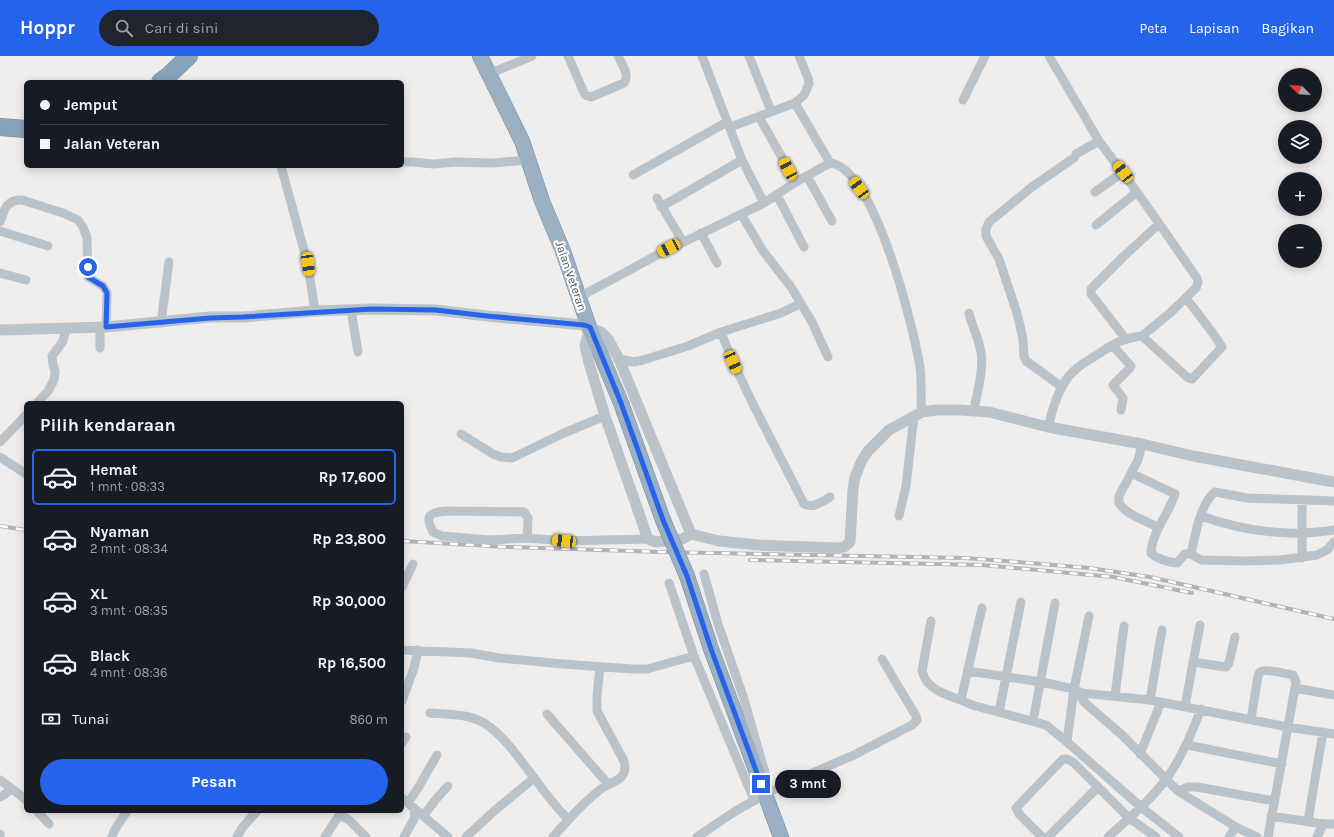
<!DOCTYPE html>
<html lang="id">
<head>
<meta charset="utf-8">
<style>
	body { margin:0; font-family:Karla,sans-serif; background:#20242c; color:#f1f3f6; height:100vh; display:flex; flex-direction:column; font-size:15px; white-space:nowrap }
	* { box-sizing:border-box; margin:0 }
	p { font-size:13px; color:#9ea1a6 }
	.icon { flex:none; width:22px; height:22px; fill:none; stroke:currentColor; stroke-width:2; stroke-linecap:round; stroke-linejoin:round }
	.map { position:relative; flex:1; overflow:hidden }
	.details { position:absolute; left:24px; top:345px; width:380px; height:412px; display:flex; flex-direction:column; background:#171b24; border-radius:6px; box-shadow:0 2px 10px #0003 }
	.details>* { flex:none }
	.top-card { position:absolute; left:24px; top:24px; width:380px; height:88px; border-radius:6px; box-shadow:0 2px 10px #0003; display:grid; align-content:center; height:88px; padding:0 16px; background:#171b24 }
	.needle { width:26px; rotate:294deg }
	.fabs { position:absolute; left:1278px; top:12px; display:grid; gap:8px }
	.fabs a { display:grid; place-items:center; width:44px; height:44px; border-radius:50%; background:#171b24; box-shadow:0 2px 10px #0003; font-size:20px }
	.end { position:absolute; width:18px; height:18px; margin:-9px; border:5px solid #2563eb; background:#fff; box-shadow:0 0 0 2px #fff }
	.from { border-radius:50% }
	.bubble { position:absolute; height:28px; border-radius:14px; background:#171b24; box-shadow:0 2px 10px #0003; font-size:13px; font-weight:700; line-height:28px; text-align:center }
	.car { position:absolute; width:12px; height:24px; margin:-12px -6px; border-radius:5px; box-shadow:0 0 3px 1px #0007; background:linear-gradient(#f5c518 24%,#345 0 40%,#f5c518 0 76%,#345 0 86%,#f5c518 0) }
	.top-card b { display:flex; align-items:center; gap:14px; height:38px; font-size:15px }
	.top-card b+b { border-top:1px solid #363941 }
	.top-card i { width:10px; height:10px; background:#f1f3f6 }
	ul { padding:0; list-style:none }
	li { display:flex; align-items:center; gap:12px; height:56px; margin:0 8px 6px; padding:0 8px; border:2px solid transparent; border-radius:6px }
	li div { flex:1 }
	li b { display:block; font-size:15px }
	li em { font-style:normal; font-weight:700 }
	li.selected { border-color:#2563eb }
	li>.icon { width:36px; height:36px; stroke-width:1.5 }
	h2 { padding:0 16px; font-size:18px; line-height:48px }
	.pay { display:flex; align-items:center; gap:10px; height:44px; padding:0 16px; font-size:15px }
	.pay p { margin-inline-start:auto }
	.cta { display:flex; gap:8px; margin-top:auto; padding:8px 16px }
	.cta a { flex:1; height:46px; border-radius:24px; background:#2563eb; color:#fff; font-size:16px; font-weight:700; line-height:46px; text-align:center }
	header { display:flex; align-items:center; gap:24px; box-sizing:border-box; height:56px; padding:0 20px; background:#2563eb; color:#fff }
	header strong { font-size:19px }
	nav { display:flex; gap:22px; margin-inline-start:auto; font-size:14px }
	.search { width:280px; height:36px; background:#20242c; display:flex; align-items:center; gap:10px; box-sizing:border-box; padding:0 14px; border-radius:22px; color:#9ea1a6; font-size:15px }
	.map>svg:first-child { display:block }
</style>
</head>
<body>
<header>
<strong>Hoppr</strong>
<div class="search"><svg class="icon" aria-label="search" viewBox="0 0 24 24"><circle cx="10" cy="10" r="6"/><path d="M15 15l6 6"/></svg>Cari di sini</div>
<nav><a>Peta</a><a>Lapisan</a><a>Bagikan</a></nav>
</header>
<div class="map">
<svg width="1334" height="781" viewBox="0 0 1334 781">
	<rect width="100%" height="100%" fill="#f0eded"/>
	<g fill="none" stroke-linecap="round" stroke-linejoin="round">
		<g stroke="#738ea5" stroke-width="16">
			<path id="trunk" d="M 480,0 L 522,85 L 542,145 L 563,195 L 588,268 L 621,347 L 663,464
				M 687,520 L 711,593 L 781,781"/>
		</g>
		<g stroke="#738ea5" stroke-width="18">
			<path id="motorway" d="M 160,26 L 168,20 L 189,0
				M 0,71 L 26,73"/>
		</g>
		<path stroke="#b9c3c9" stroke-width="9" d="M 568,0 L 585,39 L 591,41 L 624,27 C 630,19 622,8 618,0
			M 702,0 L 742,104 L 764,147
			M 749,0 L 771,55
			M 1049,0 L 1099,85 L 1137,136 L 1197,222 L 1198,226 L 1196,232 L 1170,257 L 1142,280
			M 489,18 L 532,0
			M 963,44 L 985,0
			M 795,47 L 830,107
			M 759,61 L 796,126
			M 730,71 L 795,47 L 804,39 L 809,28 L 808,22 L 799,0
			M 402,106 L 412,106 L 434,108 L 455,106 L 492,107 L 528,104
			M 281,110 L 308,209 L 315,255
			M 633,119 L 727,66
			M 807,120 L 832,165
			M 1095,136 L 1123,116
			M 777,139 L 804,191
			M 657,142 L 683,186
			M 661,151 L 742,104
			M 741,158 L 763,195 L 791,231 L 811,264 L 828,301
			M 0,166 C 4,154 7,143 22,144 L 63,157 L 78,164 L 83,171 L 87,182 L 88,221 L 103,230 L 107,237 L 106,271
			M 1096,169 L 1137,136
			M 0,175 L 48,190
			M 701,177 L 717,207
			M 0,217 L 26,224
			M 579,241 L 628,215 L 655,200 L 764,147 L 796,126 L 830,107 C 874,110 914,273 920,311 C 922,326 920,341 922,356
			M 351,254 L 358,296
			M 969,257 C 972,270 979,283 981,296 C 984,314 977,336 974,354
			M 161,267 L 169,206
			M 100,271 L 100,292
			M 721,276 C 744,336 776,391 804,448 C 813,453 823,445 830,441
			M 1125,282 L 1091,238 L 1091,233 L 1124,200 L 1159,168
			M 1112,289 L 1131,310 L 1130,312 L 1113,329 L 1123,342 L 1121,354
			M 619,303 L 634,306 L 643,304 L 688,290 L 721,276 L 781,257 L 800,248
			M 1062,331 L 1026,305 L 1024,300 L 1023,283 L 1017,257 L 999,203 L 986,180 L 986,173 L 989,166 L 1032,131 L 1075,101 L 1076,98 L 1099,85
			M 37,347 L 48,335 L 54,324 L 55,315 L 53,309 L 52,300 L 63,285 L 66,272
			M 1048,371 C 1053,352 1059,328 1074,315 C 1081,308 1091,303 1100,297 C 1116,286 1122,283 1142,280 L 1188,322 L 1192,323 L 1193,322 L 1222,291 L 1212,276 L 1186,242
			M 461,378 L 493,398 L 501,401 L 512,402 L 564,377 L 605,360
			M 0,386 L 26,359
			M 1142,388 L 1138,404 L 1119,440 L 1119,447 C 1127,459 1145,465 1158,471
			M 0,401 L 26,418
			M 1131,417 L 1175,438 C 1169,458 1152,475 1151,497 C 1158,504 1168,506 1177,507 L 1185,498 L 1191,498 L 1201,504 L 1246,505 L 1280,504 L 1317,499 L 1327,494 L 1334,486
			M 899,460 L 906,430 L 914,360
			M 1201,460 C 1229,470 1259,476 1288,477 C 1303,478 1319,476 1334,474
			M 527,482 L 528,462 L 524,456 L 445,455 C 428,457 425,460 433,476 L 442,480 L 489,484 L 527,482 L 564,485 L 648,483
			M 1191,498 C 1195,480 1200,448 1215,436 L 1247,442 L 1334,445
			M 1302,502 L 1302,444
			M 704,518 L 718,568 L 743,640 L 768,727
			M 669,527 L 694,600 L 754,744
			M 402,531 L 413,508
			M 931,565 L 922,615 C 926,633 946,639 961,644 L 982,552
			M 402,594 L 471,597 L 499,602 L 563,608 L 632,613 L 647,613 L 694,600
			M 1193,606 L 1226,611 L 1229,607 L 1235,581
			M 968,615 L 1041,626 L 1074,633 L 1082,637 L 1150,644 L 1288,671 L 1334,678
			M 1295,632 L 1334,639
			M 1082,637 L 1081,641 L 1084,646 L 1122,679 L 1178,735 L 1236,771 L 1257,781
			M 1115,640 L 1124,570
			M 961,644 L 972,649 L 1046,669 L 1067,686 L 1141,751 L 1179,781
			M 1150,644 L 1162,574
			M 402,645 L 414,612 L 418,594
			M 1185,650 L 1200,569
			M 999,656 L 1021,546
			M 430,657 C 446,658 463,658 478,664 C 500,673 521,705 535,723 C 545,737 556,751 568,763
			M 547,658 L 608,728
			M 1251,663 L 1258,620 C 1259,618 1259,616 1262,615 C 1267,613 1287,618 1293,619 L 1296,626 L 1268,781
			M 1033,665 L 1055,547
			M 1067,686 L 1074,633 L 1089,560
			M 402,687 L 406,681
			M 1187,689 L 1282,708
			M 1140,698 L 1161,646
			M 0,724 L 11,732 L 4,739 L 0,741
			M 11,732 L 26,744
			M 1178,735 L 1188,731 L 1197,731 L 1274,745
			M 402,742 L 415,753 L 414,763 L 404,781
			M 408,747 L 418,732 L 437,699
			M 415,753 L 448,781
			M 37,755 L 49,768
			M 424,759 L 437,742 L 448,730
			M 1271,760 L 1323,768 L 1334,768
			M 1308,765 L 1323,676
			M 0,778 L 0,781
			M 112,781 L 114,775 L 127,755
			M 237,781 L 242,772 L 257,755
			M 325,781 L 340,758 L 350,765 L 366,781
			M 466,781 L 493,756 L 534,722
			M 553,781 C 568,764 583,747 601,733 C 607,728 617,726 622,720 C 626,715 625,710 624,705 L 597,655 L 597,640 L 600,611
			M 697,781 L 734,756 L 771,735 L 854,699 L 912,669 L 917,664 L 916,660 L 882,603
			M 1042,781 L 1019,758 L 1016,752 L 1063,703 L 1067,703 L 1073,706 L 1129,762 L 1156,781
			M 1048,781 L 1098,731
			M 1108,781 C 1127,764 1151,744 1167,722 C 1182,701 1192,677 1201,653
			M 1229,781 L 1236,771
			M 1317,781 L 1323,768"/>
		<path stroke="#b9c3c9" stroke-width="11" d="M 590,271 L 585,290 L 589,307 L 605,360 L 648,483 L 656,486 L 682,483 L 691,478 L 719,485 L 758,489 L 837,492 L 844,491 L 850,486 L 853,433 L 855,421 L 862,404 L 868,395 L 889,374 L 922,356 L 937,354 L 961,354 L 989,356 L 1048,371 L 1142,388 L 1193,400 L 1334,426
			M 0,274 L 106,271 L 210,261 L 243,261 L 315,255 L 372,253 L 436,254 L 487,260 L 584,269 L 601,276 L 608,283 L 619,303 L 691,478"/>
		<use href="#trunk" stroke="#9bb0c2" stroke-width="15"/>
		<use href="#motorway" stroke="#88a3b9" stroke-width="17"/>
		<g stroke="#b0b3b7" stroke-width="4">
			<path id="rail" d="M 0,470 L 26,474
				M 402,485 L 507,491 L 662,496 L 965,502 L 1030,507 L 1089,512 L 1150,521 L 1334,563
				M 750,504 L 982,509 L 1113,521 L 1192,537"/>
		</g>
		<use href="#rail" stroke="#fff" stroke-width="2.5" stroke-dasharray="8" stroke-linecap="butt"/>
		<g stroke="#738ea5" stroke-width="16" stroke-linecap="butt">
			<path id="trunk-bridge" d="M 663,464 L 687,520"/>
		</g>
		<use href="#trunk-bridge" stroke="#9bb0c2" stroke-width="15"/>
	</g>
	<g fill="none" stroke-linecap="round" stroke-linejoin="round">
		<path stroke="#2563eb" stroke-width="5" d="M 88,211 L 88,221 L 103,230 L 107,237 L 106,271 L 210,262 L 243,261 L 372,253 L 436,254 L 487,260 L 584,269 L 590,271 L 621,347 L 663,464 L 687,520 L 711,593 L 761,728"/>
	</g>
	<g text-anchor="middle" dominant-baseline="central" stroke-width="4" stroke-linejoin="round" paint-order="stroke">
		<g font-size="12" fill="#475259" stroke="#fff">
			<text transform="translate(571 220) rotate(71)">Jalan Veteran</text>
		</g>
	</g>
</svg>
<div class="fabs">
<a><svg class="needle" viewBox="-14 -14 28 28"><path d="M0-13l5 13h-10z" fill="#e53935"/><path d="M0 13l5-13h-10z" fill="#9ea1a6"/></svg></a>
<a><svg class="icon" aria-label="layers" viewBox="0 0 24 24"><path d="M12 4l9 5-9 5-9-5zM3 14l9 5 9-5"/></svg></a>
<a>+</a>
<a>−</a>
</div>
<i class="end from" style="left:88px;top:211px"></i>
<i class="end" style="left:761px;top:728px"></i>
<div class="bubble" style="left:775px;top:714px;width:66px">3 mnt</div>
<i class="car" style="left:788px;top:113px;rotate:331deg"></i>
<i class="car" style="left:1123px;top:116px;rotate:322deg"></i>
<i class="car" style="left:859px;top:132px;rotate:324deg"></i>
<i class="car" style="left:669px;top:192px;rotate:243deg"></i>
<i class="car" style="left:308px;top:208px;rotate:172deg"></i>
<i class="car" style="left:733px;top:306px;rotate:156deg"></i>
<i class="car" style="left:564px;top:485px;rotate:276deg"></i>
<div class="top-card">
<b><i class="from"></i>Jemput</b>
<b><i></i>Jalan Veteran</b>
</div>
<section class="details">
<h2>Pilih kendaraan</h2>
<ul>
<li class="selected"><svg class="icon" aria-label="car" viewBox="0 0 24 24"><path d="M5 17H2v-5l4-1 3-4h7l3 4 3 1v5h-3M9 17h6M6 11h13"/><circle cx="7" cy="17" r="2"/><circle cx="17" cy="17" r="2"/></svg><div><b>Hemat</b><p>1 mnt · 08:33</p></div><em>Rp 17,600</em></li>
<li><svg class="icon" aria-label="car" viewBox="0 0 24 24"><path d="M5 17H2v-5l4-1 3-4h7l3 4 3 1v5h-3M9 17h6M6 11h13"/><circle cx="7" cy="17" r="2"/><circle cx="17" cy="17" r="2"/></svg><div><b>Nyaman</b><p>2 mnt · 08:34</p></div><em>Rp 23,800</em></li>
<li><svg class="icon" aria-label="car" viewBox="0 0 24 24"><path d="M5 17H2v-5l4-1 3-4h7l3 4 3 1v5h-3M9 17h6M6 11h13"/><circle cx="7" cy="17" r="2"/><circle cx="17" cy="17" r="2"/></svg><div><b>XL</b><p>3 mnt · 08:35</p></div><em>Rp 30,000</em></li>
<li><svg class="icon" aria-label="car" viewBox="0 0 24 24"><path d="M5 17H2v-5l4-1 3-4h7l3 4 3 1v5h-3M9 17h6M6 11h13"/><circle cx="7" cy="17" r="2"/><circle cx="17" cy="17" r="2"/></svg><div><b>Black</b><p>4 mnt · 08:36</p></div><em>Rp 16,500</em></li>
</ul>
<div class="pay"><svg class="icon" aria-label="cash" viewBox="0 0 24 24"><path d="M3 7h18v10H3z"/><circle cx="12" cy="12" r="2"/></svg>Tunai<p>860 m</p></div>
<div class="cta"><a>Pesan</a></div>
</section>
</div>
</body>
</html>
